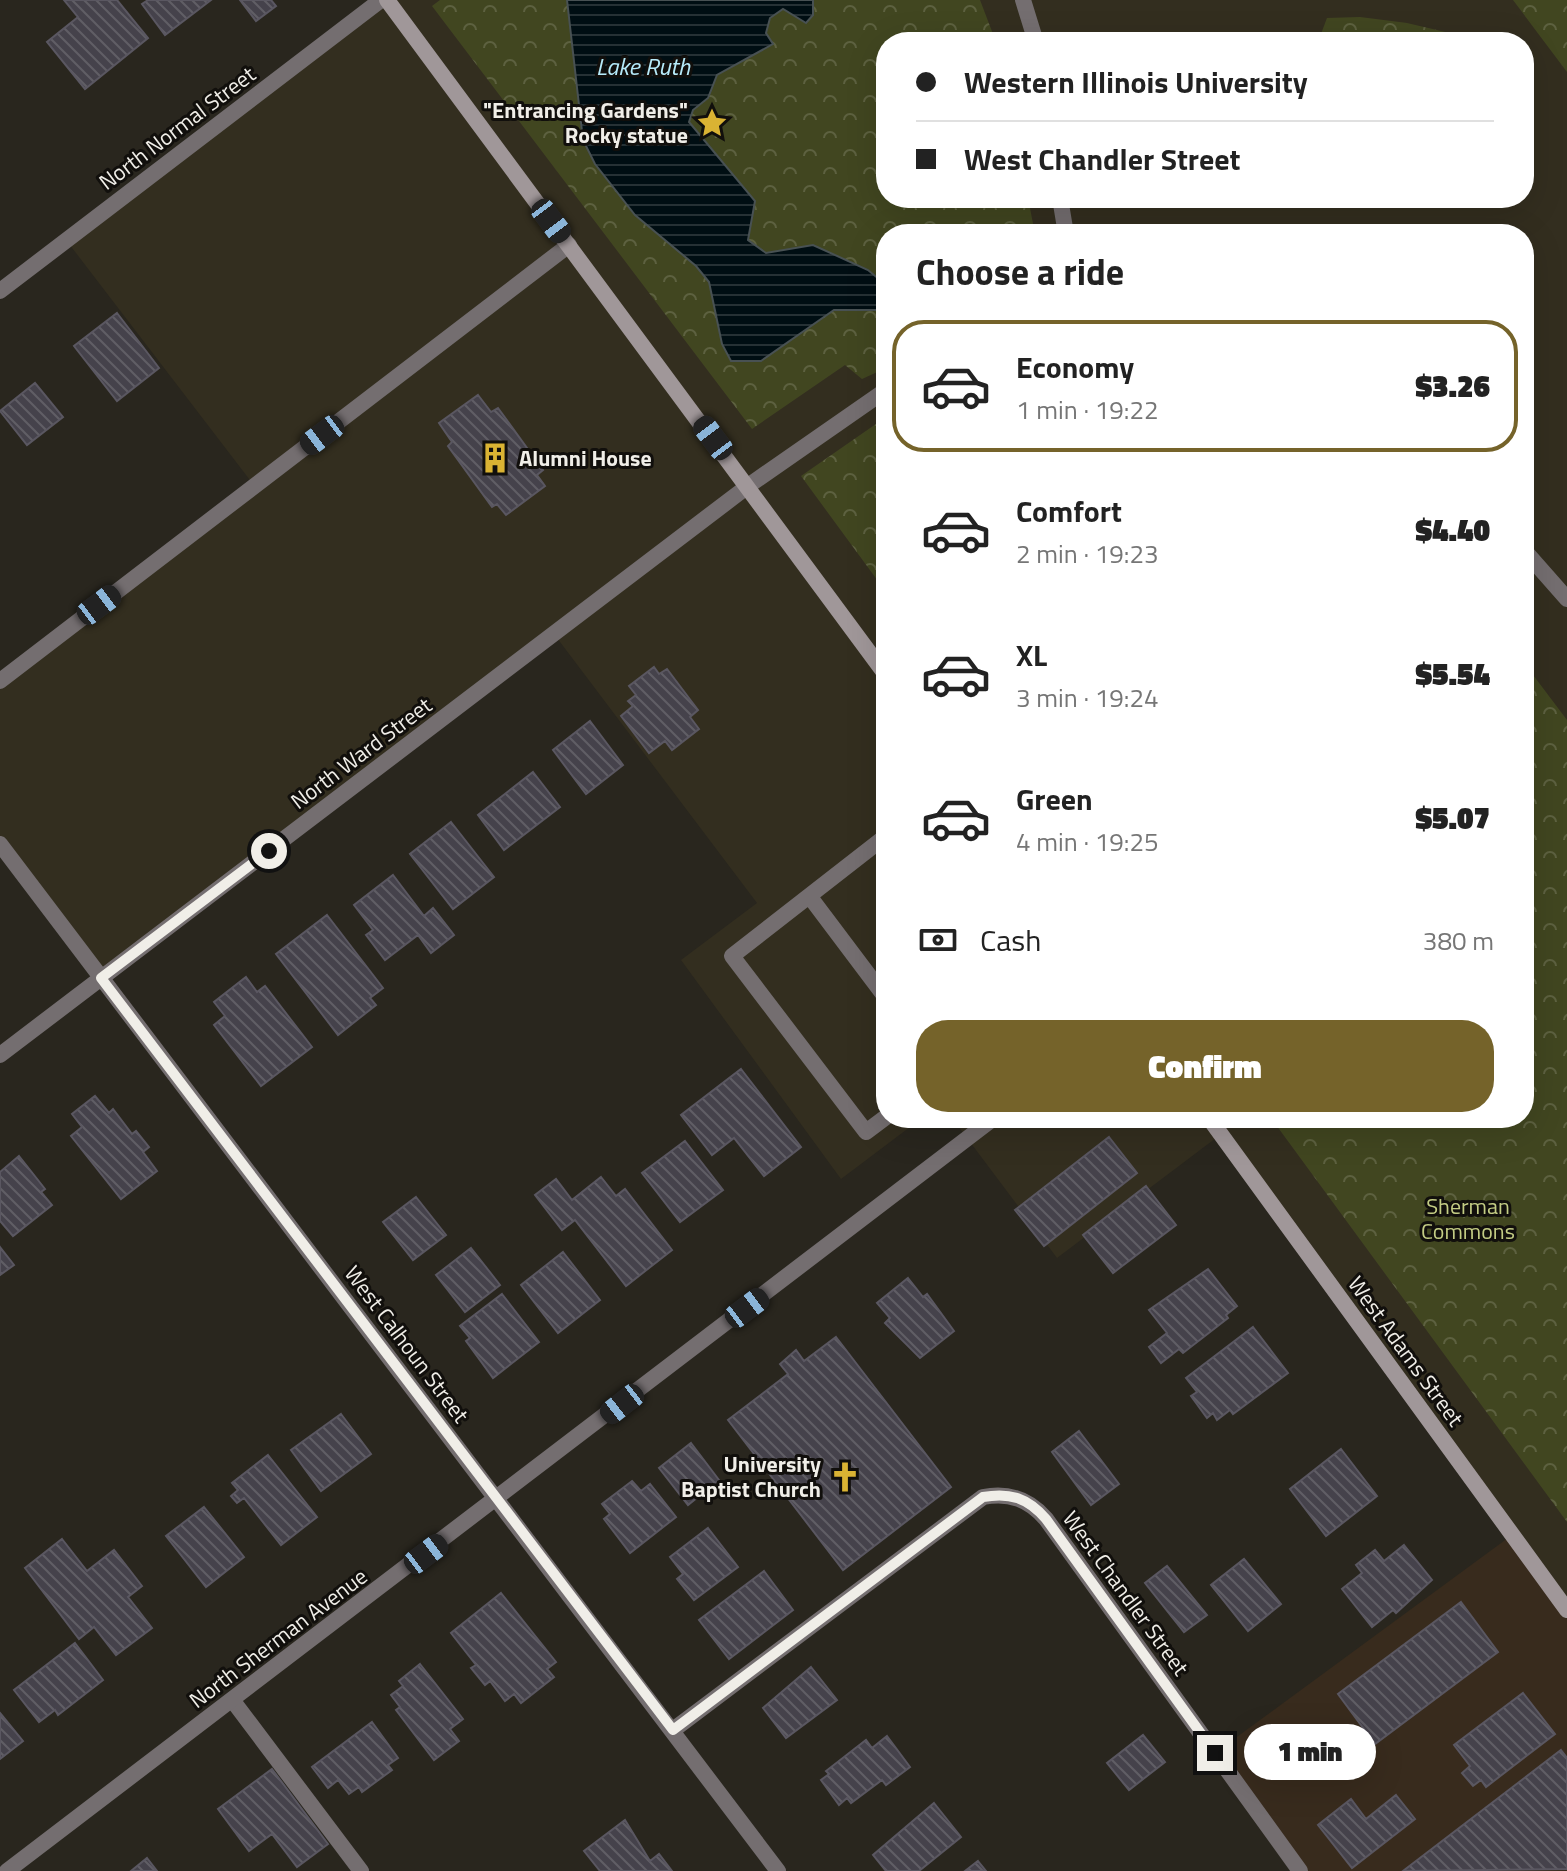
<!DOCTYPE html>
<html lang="en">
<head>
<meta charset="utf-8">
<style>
	body { margin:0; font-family:"Titillium Web",sans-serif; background:#f6f6f6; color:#222; height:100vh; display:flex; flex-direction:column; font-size:30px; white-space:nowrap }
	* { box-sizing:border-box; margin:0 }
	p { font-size:26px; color:#767676 }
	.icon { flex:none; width:44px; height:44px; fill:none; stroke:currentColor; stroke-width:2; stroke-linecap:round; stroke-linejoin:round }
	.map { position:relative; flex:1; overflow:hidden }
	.side { position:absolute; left:876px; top:224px; width:658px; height:904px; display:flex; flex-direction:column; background:#fff; border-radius:32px; box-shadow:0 8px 32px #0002 }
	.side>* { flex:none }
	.hud { position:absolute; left:876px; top:32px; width:658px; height:176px; border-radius:32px; box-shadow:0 8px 32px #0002; display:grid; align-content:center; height:176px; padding:0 40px; background:#fff }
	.end { position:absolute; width:36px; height:36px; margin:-18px; border:10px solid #f0eee8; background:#111; box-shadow:0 0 0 4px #111 }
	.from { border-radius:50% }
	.bubble { position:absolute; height:56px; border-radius:28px; background:#fff; box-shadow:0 8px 32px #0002; font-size:26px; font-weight:800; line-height:56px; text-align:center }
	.car { position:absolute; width:24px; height:48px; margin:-24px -12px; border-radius:10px; box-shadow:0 0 6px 2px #0007; background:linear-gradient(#222 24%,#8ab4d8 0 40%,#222 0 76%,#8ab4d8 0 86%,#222 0) }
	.hud b { display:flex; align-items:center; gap:28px; height:76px; font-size:30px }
	.hud b+b { border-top:2px solid #e0e0e0 }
	.hud i { width:20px; height:20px; background:#222 }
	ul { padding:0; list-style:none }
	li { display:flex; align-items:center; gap:24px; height:132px; margin:0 16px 12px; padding:0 24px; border:4px solid transparent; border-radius:32px }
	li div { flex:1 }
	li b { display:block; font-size:30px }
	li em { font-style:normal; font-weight:800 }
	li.on { border-color:#75632a }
	li>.icon { width:72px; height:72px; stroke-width:1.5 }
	h2 { padding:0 40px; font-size:36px; line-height:96px }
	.pay { display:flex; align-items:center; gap:20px; height:88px; padding:0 40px; font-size:30px }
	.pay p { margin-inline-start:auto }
	.cta { display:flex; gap:16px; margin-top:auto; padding:16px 40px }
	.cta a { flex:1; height:92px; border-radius:32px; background:#75632a; color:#fff; font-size:32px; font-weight:800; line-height:92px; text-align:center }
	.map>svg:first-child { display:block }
</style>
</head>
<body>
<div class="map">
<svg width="1567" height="1871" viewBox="0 0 1567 1871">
	<defs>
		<pattern id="park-crowns" width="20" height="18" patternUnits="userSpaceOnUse" patternTransform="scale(2)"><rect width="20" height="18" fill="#414620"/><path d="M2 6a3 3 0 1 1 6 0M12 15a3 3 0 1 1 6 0" fill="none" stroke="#5d6140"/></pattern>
		<pattern id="water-rules" width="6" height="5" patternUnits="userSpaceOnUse" patternTransform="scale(2)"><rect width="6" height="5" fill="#000e13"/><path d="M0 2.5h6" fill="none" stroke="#263135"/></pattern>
		<pattern id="building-back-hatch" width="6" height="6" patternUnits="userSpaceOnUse" patternTransform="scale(2)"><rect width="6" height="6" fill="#45424b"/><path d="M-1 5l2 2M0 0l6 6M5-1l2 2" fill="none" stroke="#605e65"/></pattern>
	</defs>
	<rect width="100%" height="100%" fill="#29261e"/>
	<path fill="#382b1d" d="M 1512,1535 L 1567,1610 L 1567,1871 L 1300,1871 L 1215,1753 Z"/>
	<path fill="#332e1f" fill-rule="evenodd" d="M 381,0 L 1567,0 L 1567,1611 L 1220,1135 L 1057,1258 L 952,1118 L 1524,1118 L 1524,234 L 886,234 L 886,1118 L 922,1118 L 841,1179 L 681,960 L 757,903 L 554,634 L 101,978 L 0,845 L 0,680 L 256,488 L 66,240 ZM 886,42 L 1524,42 L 1524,198 L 886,198 Z"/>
	<path fill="url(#park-crowns)" d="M 440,0 L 980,0 L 996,42 L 886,42 L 886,198 L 1028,198 L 1035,234 L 886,234 L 886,368 L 862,379 L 845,365 L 752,429 L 432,6 Z
		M 1513,0 L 1567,0 L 1567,72 Z
		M 1360,17 L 1407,23 L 1458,35 L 1461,42 L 1318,42 L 1327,18 Z
		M 886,417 L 886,592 L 801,476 Z
		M 1524,663 L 1567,720 L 1567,1522 L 1271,1118 L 1524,1118 Z"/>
	<path fill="url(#water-rules)" stroke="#485153" stroke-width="2" d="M 567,0 L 813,0 L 813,15 L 806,23 L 783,9 L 770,18 L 766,33 L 773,44 L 717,75 L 708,98 L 693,110 L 689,122 L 755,201 L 748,240 L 766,253 L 813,245 L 868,270 L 886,285 L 886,310 L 834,310 L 761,361 L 731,361 L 722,344 L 709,282 L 696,266 L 635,215 L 595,164 L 583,140 Z"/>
	<path fill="url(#building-back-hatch)" stroke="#5a5761" stroke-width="2" d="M 64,0 L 117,0 L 148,38 L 85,89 L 47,42 L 78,17 Z
		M 148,0 L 211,0 L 165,35 L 142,4 Z
		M 240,0 L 271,0 L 276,6 L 256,21 Z
		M 117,313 L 159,368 L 117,401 L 74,346 Z
		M 35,383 L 63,417 L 27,445 L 0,411 Z
		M 478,395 L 491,412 L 498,408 L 543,470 L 537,475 L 545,486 L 506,515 L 497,504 L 492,507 L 448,446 L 452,442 L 439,423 Z
		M 654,667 L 659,674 L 667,669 L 698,710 L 690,717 L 699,729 L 672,750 L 665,741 L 649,753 L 621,716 L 633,706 L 628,701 L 636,695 L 629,686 Z
		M 590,721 L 623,765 L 586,794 L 553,750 Z
		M 533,772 L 560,807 L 504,850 L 478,815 Z
		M 451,822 L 494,877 L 453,909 L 410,854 Z
		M 393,875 L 424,916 L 433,908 L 454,935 L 431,953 L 418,935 L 385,960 L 366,935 L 373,930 L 354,905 Z
		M 327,915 L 383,988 L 370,998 L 376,1005 L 338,1035 L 276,954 Z
		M 246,977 L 257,992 L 265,986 L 312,1047 L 261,1086 L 214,1025 L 225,1016 L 214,1002 Z
		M 741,1069 L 801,1147 L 764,1176 L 734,1138 L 712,1155 L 681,1115 Z
		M 95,1096 L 109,1113 L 113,1109 L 132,1134 L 136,1131 L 149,1147 L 143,1152 L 157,1171 L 121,1199 L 71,1136 L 82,1127 L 72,1114 Z
		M 1109,1137 L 1137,1173 L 1044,1246 L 1015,1210 Z
		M 685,1141 L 723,1190 L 680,1222 L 642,1173 Z
		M 19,1156 L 45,1189 L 41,1192 L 52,1205 L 13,1236 L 0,1221 L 0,1172 Z
		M 601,1177 L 616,1196 L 625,1189 L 672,1250 L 626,1286 L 575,1220 L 562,1230 L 535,1195 L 556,1179 L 572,1200 Z
		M 1146,1186 L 1176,1225 L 1113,1273 L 1083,1235 Z
		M 416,1197 L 446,1235 L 413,1260 L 383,1222 Z
		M 0,1247 L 14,1265 L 0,1275 Z
		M 471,1248 L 500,1285 L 465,1312 L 436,1275 Z
		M 563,1252 L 600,1300 L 558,1333 L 521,1285 Z
		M 1208,1269 L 1237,1306 L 1226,1315 L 1228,1318 L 1183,1353 L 1179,1349 L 1161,1363 L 1149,1347 L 1167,1333 L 1149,1310 Z
		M 908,1278 L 923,1297 L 927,1294 L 954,1331 L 920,1358 L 885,1323 L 890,1318 L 877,1303 Z
		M 502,1294 L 539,1342 L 493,1378 L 466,1341 L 470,1338 L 460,1326 Z
		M 1253,1327 L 1288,1373 L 1233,1414 L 1230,1410 L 1217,1420 L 1213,1413 L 1207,1418 L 1191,1396 L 1197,1392 L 1186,1378 Z
		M 836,1337 L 951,1487 L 843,1570 L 728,1420 L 788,1374 L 780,1364 L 796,1350 L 804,1361 Z
		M 341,1414 L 371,1454 L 321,1491 L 291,1450 Z
		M 1079,1431 L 1119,1484 L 1091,1505 L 1052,1452 Z
		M 691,1443 L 719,1480 L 688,1505 L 659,1468 Z
		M 1341,1449 L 1377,1496 L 1326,1536 L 1290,1489 Z
		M 268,1455 L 317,1517 L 281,1545 L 244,1498 L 237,1503 L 231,1496 L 238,1490 L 232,1483 Z
		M 632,1481 L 641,1491 L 650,1484 L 676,1517 L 630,1553 L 604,1519 L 610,1514 L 602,1504 Z
		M 204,1507 L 244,1557 L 206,1587 L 166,1536 Z
		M 708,1528 L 738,1567 L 694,1600 L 677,1579 L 683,1574 L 670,1557 Z
		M 62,1539 L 87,1571 L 114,1550 L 142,1586 L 128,1597 L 152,1628 L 116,1655 L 94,1627 L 79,1639 L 25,1568 Z
		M 1404,1545 L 1432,1580 L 1396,1613 L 1393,1610 L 1372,1627 L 1342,1589 L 1362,1573 L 1356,1565 L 1375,1550 L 1384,1561 Z
		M 1244,1559 L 1281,1604 L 1248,1631 L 1211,1585 Z
		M 1167,1566 L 1207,1615 L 1184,1632 L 1145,1583 Z
		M 764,1571 L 793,1610 L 729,1659 L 699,1620 Z
		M 501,1593 L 556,1662 L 547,1669 L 554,1677 L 521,1703 L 514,1694 L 505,1701 L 490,1681 L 485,1685 L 471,1668 L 476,1665 L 451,1633 Z
		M 1461,1602 L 1498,1652 L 1375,1744 L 1338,1694 Z
		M 75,1643 L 103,1680 L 58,1715 L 55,1710 L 39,1722 L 14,1690 Z
		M 420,1664 L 463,1719 L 450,1729 L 459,1741 L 434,1760 L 396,1710 L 400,1707 L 391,1695 L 403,1686 L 399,1681 Z
		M 811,1667 L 837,1700 L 786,1738 L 763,1708 Z
		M 1523,1693 L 1555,1734 L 1486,1787 L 1481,1780 L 1473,1786 L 1462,1773 L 1470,1766 L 1454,1745 Z
		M 0,1713 L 23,1741 L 0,1759 Z
		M 372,1722 L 398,1758 L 388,1765 L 392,1770 L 362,1792 L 359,1787 L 349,1794 L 338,1780 L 328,1788 L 312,1767 Z
		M 1143,1735 L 1165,1762 L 1129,1790 L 1107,1763 Z
		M 887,1736 L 910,1767 L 886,1785 L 882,1780 L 851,1803 L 847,1798 L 839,1805 L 821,1780 L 829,1774 L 826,1771 L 866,1740 L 872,1748 Z
		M 1561,1750 L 1567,1758 L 1567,1869 L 1403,1871 Z
		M 272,1769 L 328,1844 L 297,1867 L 272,1834 L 249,1851 L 218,1809 Z
		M 1396,1795 L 1415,1819 L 1352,1868 L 1318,1825 L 1351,1799 L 1366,1819 Z
		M 934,1803 L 961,1837 L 919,1871 L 886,1871 L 873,1855 Z
		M 625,1820 L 650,1861 L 659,1854 L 672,1871 L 600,1871 L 584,1851 Z
		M 147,1858 L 157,1871 L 131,1871 Z
		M 978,1861 L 986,1871 L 965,1871 Z"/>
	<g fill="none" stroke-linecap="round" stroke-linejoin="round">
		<path stroke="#746e70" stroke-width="16" d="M 0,681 L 569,245
			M 886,836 L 732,956 L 866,1132 L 886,1117
			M 810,897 L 886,998
			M 233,1701 L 361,1871"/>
		<path stroke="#746e70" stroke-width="16" d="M 1023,0 L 1036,42
			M 1060,198 L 1066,234
			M 0,291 L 381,0
			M 1524,550 L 1567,599
			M 0,844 L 778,1871
			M 0,1055 L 748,486 L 886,390
			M 673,1730 L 983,1497 C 1009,1492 1029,1499 1046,1519 L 1300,1871
			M 7,1871 L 994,1118"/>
		<path stroke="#a09799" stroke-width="16" d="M 387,0 L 886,675
			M 1209,1118 L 1567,1610"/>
	</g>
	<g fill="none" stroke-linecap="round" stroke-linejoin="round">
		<path stroke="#f0eee8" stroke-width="10" d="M 269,851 L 101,978 L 673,1730 L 983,1497 C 1010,1492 1028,1498 1046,1519 L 1215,1753"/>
	</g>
	<defs>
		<g id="sight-bare" transform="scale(2.4)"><path d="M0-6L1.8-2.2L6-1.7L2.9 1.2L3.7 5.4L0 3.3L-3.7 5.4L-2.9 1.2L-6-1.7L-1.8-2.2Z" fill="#dab333" stroke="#110f0c" stroke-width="2.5" paint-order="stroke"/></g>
		<g id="building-bare" transform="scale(2.4)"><path d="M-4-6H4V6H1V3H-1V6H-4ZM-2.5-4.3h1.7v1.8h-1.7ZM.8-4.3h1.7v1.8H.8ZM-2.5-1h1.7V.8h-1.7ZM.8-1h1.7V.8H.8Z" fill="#dab333" stroke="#110f0c" stroke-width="2.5" paint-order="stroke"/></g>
		<g id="church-bare" transform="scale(2.4)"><path d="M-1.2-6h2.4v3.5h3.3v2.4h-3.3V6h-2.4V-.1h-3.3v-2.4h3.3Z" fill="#dab333" stroke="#110f0c" stroke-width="2.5" paint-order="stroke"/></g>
	</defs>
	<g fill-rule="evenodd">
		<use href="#sight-bare" x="712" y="123"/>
		<use href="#building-bare" x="495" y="458"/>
		<use href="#church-bare" x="845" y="1477"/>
	</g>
	<g text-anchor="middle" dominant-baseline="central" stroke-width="6" stroke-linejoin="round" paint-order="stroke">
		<g font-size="22" font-weight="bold" fill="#f0eee8" stroke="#110f0c" text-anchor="end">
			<text x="688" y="110">"Entrancing Gardens"<tspan x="688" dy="25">Rocky statue</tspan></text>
			<text x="519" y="458" text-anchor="start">Alumni House</text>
			<text x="821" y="1464">University<tspan x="821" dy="25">Baptist Church</tspan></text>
		</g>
		<g font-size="22" fill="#f0eee8" stroke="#110f0c">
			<text transform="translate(177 128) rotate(-37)">North Normal Street</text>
			<text transform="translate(361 753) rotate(-37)">North Ward Street</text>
			<text transform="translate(407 1344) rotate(53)">West Calhoun Street</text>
			<text transform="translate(1406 1351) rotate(54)">West Adams Street</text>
			<text transform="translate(1126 1593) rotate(54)">West Chandler Street</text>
			<text transform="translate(278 1638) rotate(-37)">North Sherman Avenue</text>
		</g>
		<g font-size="22" fill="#c4cd84" stroke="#110f0c">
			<text x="1468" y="1206">Sherman<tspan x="1468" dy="25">Commons</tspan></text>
		</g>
		<g font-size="24" font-style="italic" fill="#b7ebfa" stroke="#110f0c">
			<text x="643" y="66">Lake Ruth</text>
		</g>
	</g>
</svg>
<i class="end from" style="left:269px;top:851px"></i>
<i class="end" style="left:1215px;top:1753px"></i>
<div class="bubble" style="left:1244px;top:1724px;width:132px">1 min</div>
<i class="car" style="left:551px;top:221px;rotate:143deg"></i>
<i class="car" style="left:322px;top:435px;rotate:233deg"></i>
<i class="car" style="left:713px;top:438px;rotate:323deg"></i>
<i class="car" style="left:99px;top:605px;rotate:53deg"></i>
<i class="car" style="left:747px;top:1308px;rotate:53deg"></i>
<i class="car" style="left:622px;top:1404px;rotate:232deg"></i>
<i class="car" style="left:426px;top:1554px;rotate:53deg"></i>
<div class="hud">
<b><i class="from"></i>Western Illinois University</b>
<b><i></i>West Chandler Street</b>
</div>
<section class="side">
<h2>Choose a ride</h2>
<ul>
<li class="on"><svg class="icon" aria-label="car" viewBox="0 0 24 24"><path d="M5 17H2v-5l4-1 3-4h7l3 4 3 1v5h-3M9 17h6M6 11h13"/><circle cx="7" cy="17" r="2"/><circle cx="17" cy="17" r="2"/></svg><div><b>Economy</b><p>1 min · 19:22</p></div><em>$3.26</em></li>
<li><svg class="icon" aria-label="car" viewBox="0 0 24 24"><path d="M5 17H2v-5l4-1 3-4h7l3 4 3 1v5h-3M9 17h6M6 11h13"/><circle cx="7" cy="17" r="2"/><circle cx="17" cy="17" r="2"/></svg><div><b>Comfort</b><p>2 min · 19:23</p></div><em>$4.40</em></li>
<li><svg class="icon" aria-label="car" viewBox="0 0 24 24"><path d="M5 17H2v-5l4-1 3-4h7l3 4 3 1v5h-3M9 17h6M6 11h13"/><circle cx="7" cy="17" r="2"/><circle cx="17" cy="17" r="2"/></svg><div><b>XL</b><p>3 min · 19:24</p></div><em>$5.54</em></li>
<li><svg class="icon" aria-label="car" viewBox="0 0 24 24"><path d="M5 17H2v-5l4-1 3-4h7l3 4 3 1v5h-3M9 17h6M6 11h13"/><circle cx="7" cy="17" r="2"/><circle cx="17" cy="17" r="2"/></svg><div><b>Green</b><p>4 min · 19:25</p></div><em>$5.07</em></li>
</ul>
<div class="pay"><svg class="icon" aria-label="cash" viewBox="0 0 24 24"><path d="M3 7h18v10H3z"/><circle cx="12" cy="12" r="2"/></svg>Cash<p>380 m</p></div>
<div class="cta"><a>Confirm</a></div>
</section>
</div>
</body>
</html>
